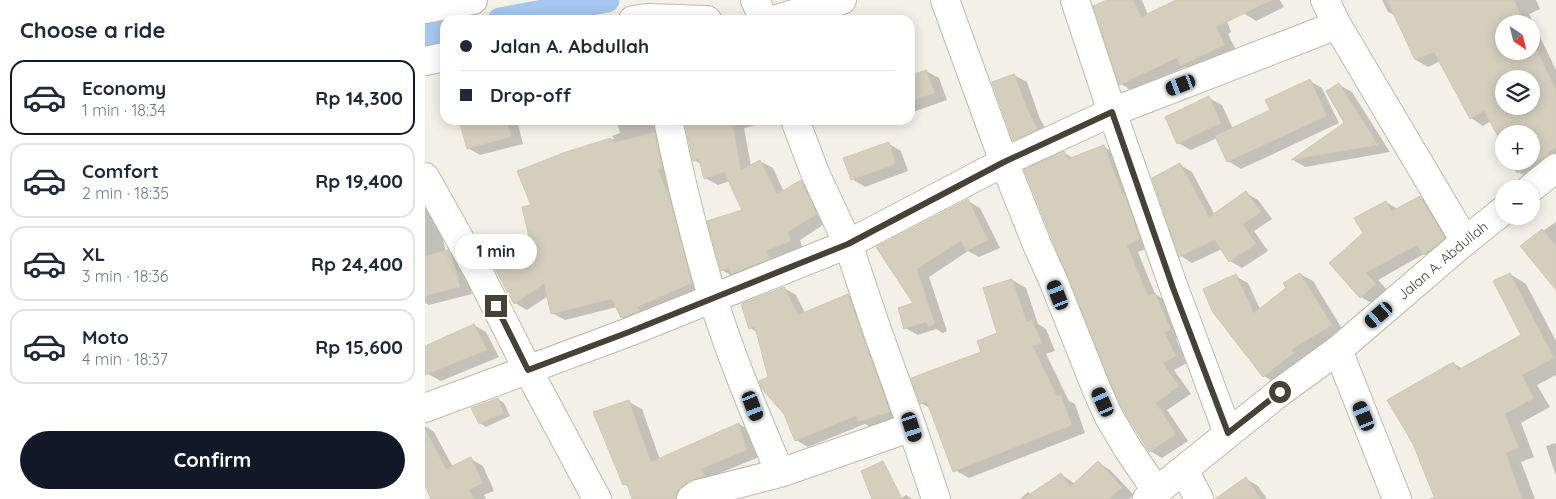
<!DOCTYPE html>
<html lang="en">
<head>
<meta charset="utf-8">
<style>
	body { margin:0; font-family:Quicksand,sans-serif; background:#f2f2f3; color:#1f2937; height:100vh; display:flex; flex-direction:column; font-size:19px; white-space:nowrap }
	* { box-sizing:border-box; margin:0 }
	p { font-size:16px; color:#747a83 }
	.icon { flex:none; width:28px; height:28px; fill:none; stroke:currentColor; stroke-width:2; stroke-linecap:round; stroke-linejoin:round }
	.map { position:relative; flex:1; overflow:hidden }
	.panel { display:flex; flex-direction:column; background:#fff; width:425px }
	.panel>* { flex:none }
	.guide { position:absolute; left:15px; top:15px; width:475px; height:110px; border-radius:15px; box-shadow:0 2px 12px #0003; display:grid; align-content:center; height:110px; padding:0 20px; background:#fff }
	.needle { width:32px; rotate:145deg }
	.controls { position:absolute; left:1070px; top:15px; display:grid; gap:10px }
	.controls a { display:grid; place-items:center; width:45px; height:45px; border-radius:50%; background:#fff; box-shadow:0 2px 12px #0003; font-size:25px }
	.end { position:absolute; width:22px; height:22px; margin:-11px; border:6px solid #464236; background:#fff; box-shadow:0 0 0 2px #fff }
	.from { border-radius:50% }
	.bubble { position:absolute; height:35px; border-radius:18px; background:#fff; box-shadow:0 2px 12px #0003; font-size:16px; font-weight:800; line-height:35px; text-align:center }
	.car { position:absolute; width:15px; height:30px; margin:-15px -8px; border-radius:6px; box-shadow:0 0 4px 1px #0007; background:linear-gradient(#222 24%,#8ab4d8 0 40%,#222 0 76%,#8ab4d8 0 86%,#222 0) }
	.guide b { display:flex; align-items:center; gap:18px; height:48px; font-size:19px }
	.guide b+b { border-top:1px solid #e0e1e3 }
	.guide i { width:12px; height:12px; background:#1f2937 }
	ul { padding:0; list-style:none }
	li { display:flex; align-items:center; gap:15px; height:75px; margin:0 10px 8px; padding:0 10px; border:2px solid #e0e1e3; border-radius:15px }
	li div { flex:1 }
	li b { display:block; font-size:19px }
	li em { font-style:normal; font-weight:800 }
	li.selected { border-color:#111827 }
	li>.icon { width:45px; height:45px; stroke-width:1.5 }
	h2 { padding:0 20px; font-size:22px; line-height:60px }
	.action { display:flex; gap:10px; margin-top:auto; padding:10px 20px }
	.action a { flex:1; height:58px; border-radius:30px; background:#111827; color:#fff; font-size:20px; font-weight:800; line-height:58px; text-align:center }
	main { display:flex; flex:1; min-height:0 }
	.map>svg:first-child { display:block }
</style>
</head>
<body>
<main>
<section class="panel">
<h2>Choose a ride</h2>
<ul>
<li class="selected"><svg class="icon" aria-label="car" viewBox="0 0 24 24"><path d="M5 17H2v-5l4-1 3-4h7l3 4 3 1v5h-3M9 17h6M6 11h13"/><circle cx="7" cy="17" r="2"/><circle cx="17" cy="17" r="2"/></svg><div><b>Economy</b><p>1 min · 18:34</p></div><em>Rp 14,300</em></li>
<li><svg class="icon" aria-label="car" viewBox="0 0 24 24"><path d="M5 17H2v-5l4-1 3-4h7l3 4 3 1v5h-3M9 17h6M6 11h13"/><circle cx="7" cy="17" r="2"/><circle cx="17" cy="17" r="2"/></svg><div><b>Comfort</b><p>2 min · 18:35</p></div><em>Rp 19,400</em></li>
<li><svg class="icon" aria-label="car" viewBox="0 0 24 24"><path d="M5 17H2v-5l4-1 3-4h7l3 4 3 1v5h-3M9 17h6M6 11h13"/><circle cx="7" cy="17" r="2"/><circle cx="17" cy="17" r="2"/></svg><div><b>XL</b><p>3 min · 18:36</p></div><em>Rp 24,400</em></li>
<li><svg class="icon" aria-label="car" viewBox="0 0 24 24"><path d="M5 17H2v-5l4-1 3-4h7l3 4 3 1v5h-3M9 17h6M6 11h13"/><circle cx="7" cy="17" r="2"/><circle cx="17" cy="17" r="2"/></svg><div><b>Moto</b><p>4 min · 18:37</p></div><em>Rp 15,600</em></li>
</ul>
<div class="action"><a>Confirm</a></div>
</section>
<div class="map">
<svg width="1131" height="499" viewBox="0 0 1131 499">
	<rect width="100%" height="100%" fill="#f3f1e7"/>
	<path fill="#0003" fill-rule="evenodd" d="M 684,0 L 717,0 L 723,15 L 754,0 L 794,0 L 806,32 L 803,34 L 812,52 L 769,72 L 760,67 L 708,91 L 696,84 Z
		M 816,0 L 855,0 L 859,7 L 831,21 L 818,13 Z
		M 957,0 L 1111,0 L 1115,9 L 1104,14 L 1131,70 L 1131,165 L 1106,179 L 1093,172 L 1106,161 L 1106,134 L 1066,121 L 1058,126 L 1046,118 L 1015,61 L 1003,67 L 991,60 L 971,16 L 963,12 ZM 1079,24 L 1106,24 L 1106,51 L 1079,51 ZM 1079,79 L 1106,79 L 1106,106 L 1079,106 Z
		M 422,16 L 429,20 L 408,20 Z
		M 501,71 L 514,78 L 522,100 L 485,113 L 485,77 Z
		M 589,75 L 602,82 L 615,119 L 625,136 L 601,147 L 589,140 Z
		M 885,81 L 897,88 L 914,123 L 816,169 L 803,161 L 792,138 L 766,150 L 753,143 L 784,98 L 797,105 L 808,129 L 846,111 Z
		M 914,85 L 927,92 L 965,152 L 880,167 L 868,160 L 921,123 Z
		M 36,120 L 92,120 L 98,144 L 55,155 L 43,148 Z
		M 191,120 L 242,120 L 279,290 L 210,325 L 197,317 L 192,307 L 140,320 L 127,313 L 123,296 L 102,310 L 90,303 L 108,246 L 108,206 L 142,154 L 189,139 L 187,136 L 195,133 Z
		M 260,120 L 351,120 L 319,128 L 326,166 L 335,161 L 348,168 L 359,192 L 376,182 L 389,189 L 404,221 L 375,240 L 378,249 L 309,277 L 297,270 L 319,210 L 305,181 L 293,185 L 280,178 L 277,165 L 269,160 Z
		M 464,144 L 476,151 L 483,171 L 440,187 L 427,179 Z
		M 679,147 L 691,154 L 727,246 L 713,252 L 730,294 L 742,301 L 757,336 L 751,339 L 762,363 L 749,370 L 766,394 L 742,410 L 763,441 L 737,458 L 725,451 L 639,153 L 649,158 Z
		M 755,165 L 767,172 L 790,215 L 821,193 L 833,200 L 847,219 L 829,231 L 843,251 L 817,268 L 805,261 L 797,249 L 767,263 L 756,256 Z
		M 995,197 L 1008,205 L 1032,245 L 1011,261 L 999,254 L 953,280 L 963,291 L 948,304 L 936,297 L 939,233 L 961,202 L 973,209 Z
		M 543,201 L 555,208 L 575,248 L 554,257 L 543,251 L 504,277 L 522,331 L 518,333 L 511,329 L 493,335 L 480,328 L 490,304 L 453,247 Z
		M 0,204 L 13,218 L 21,252 L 23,252 L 36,259 L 40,267 L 47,294 L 4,305 L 0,303 Z
		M 1131,222 L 1131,288 L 1097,246 Z
		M 875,274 L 888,281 L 919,332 L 878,357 L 881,361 L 851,383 L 839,376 L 810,276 L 823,283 L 835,309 L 863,288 Z
		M 1085,274 L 1101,284 L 1131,341 L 1131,375 L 1112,385 L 1125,407 L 1096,423 L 1109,457 L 1096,462 L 1110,499 L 1003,499 L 1010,497 L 1028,363 L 1038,369 L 1097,335 Z
		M 587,280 L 601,288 L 613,324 L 621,329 L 630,351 L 621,354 L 644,401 L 650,404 L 660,433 L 544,478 L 530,470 L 505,408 L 496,403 L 558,353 L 574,334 Z
		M 359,288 L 371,295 L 380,313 L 423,295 L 435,302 L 477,419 L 447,428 L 440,424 L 383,447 L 371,440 L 344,378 L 333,333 L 325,328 Z
		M 49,325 L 61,332 L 74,357 L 16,381 L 3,374 L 0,368 L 0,348 Z
		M 73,399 L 79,403 L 85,416 L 61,427 L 55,423 Z
		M 204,402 L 217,409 L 235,460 L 314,424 L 326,431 L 334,457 L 288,476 L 292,483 L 265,499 L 208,499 L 204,487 L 199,484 Z
		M 0,426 L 9,432 L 28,467 L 46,459 L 58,466 L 69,491 L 59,495 L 61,499 L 7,499 L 0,483 Z
		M 1131,443 L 1131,476 L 1121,446 Z
		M 673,463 L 685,470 L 709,495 L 704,499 L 595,499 L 603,492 L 607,495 L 636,474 L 650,484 Z
		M 821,479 L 833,486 L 842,499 L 800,499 Z
		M 481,495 L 487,499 L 475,499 Z"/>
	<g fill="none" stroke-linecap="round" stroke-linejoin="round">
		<path stroke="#a5c7ee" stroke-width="25" d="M 75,20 L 182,0
			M 0,34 L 20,30"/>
	</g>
	<path fill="#d4cebd" stroke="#cfc7b0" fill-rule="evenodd" d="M 682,0 L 708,0 L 716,17 L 751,0 L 847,0 L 791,27 L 800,45 L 755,66 L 752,58 L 694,85 L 668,6 Z
		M 962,0 L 1089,0 L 1100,24 L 1079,24 L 1079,51 L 1106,51 L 1106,37 L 1131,90 L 1131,147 L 1123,152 L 1124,154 L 1092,173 L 1086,161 L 1106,161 L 1106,134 L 1079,134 L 1079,147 L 1059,111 L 1045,119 L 1009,52 L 990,60 ZM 1079,79 L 1106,79 L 1106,106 L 1079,106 Z
		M 501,70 L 510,93 L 485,102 L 485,76 Z
		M 589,74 L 603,111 L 613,129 L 588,141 L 567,82 Z
		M 885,79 L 902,116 L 802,162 L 790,136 L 845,110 L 840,100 Z
		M 914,83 L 953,145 L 866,160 L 919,123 L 901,91 Z
		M 784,96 L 796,123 L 752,144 L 740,117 Z
		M 34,120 L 82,120 L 86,137 L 42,149 Z
		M 259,120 L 307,120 L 316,170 L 335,160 L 352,194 L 376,180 L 392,214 L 363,232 L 366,241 L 341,251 L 345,259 L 306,274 L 304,268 L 296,271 L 282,221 L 317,210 L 299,172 L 279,179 L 274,159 L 268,161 Z
		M 230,132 L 237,168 L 233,170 L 244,196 L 267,283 L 213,307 L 215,311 L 196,318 L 187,299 L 126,314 L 119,284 L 89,304 L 69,267 L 106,246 L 97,207 L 106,205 L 92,171 L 141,152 L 186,138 L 188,143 Z
		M 464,142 L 471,164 L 426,180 L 418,158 Z
		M 679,145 L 698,194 L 699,193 L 715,239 L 702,245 L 723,296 L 730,293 L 746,330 L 739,332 L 751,356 L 738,363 L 754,386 L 731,403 L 751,434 L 724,452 L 698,410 L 685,382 L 599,170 L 639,151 L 643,159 Z
		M 755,163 L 784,217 L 821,191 L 836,212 L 818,224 L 831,244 L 804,262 L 790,240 L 754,257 L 727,178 Z
		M 995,196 L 1020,238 L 998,255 L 992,245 L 941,273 L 951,284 L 935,298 L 904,263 L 938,233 L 929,218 L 961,201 L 967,211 Z
		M 543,199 L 563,240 L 541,251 L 536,241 L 492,269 L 510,324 L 504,327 L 501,322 L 479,329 L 473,308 L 488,303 L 451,247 Z
		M 1117,229 L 1131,246 L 1131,290 L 1095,246 Z
		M 23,250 L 28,259 L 35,287 L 0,296 L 0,256 Z
		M 875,273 L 907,325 L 866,350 L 869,353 L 838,377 L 787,311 L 778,289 L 811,274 L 829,313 L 861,288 L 858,283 Z
		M 1085,273 L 1129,358 L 1097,375 L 1109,398 L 1080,414 L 1094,448 L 1081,453 L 1097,499 L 1010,499 L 988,444 L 962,400 L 1028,362 L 1033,370 L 1096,335 L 1068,281 Z
		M 587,279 L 602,322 L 607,319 L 617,343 L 608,346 L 632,396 L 636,395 L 647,425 L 528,472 L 502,402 L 495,404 L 486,378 L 556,352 L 552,341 L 572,333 L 558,288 Z
		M 359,287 L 373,315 L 423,294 L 465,412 L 433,422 L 431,416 L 370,441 L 359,414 L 337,389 L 334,381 L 343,377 L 330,327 L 324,329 L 316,304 Z
		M 49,324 L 62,350 L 0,375 L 0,346 Z
		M 73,398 L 79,413 L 54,424 L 46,408 Z
		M 204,400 L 226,462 L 314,423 L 322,450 L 276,469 L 280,476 L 269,479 L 257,486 L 252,492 L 251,499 L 207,499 L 202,484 L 198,485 L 168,412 Z
		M 0,429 L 21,469 L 46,457 L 58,483 L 44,490 L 49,499 L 6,499 L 0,486 Z
		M 458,461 L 477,499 L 447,499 L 436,471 Z
		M 673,461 L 697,487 L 684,499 L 598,499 L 636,473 L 645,487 Z
		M 821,477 L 836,499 L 790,499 Z"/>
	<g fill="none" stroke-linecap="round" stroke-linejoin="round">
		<g stroke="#bebaaa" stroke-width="30">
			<path id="minor" d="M 330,0 L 339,20
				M 520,0 L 579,162 L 613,247 L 628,280 L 671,388 L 684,417 L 703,449 L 732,492
				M 650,0 L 687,112 L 912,25
				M 900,0 L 912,25 L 1040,241
				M 0,9 L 48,0
				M 208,20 L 222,18 L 282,20
				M 348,20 L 417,0
				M 0,61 L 20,57
				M 243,120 C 255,179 270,239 287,296 C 306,357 331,416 355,473
				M 370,120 L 390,173 L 423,244 L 452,330 L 487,427
				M 913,350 L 972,499
				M 0,408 L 204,332 L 423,244 L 579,162 L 687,112 L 749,288 L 803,433
				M 759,470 L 774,499
				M 266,499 L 273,494 L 355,473 L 487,427 L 511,499"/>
		</g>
		<g stroke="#bebaaa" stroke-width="30">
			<g id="tertiary">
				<path d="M 0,177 L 55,275 L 103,370 L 172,499"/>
				<path d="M 1105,189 L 1131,168"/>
				<path id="s1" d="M 722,499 L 855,392 L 913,350 L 1040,241 L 1079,210"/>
			</g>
		</g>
		<use href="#minor" stroke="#fff" stroke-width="28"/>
		<use href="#tertiary" stroke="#fff" stroke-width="28"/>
	</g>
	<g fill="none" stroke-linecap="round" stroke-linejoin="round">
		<path stroke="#464236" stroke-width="6" d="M 71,306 L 103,370 L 204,332 L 423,244 L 579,162 L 687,112 L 748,288 L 803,433 L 855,392"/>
	</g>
	<g text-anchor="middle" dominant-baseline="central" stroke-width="4" stroke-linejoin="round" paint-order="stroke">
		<g font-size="14" fill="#464236" stroke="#fff">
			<text stroke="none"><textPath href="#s1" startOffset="380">Jalan A. Abdullah</textPath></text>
		</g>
	</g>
</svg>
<div class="controls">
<a><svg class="needle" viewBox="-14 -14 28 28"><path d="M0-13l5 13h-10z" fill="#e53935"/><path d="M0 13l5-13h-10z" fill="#747a83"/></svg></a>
<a><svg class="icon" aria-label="layers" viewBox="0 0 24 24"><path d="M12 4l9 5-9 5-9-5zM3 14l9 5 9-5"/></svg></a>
<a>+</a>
<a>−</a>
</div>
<i class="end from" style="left:855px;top:392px"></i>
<i class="end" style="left:71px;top:306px"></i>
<div class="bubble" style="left:30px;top:234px;width:82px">1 min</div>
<i class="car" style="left:756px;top:85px;rotate:249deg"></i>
<i class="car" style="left:633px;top:295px;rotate:339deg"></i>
<i class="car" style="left:954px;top:315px;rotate:229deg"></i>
<i class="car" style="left:678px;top:402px;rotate:336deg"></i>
<i class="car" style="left:328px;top:406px;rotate:159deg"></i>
<i class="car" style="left:939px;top:416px;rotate:338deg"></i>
<i class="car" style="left:487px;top:427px;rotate:162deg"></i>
<div class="guide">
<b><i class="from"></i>Jalan A. Abdullah</b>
<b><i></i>Drop-off</b>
</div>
</div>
</main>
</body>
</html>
